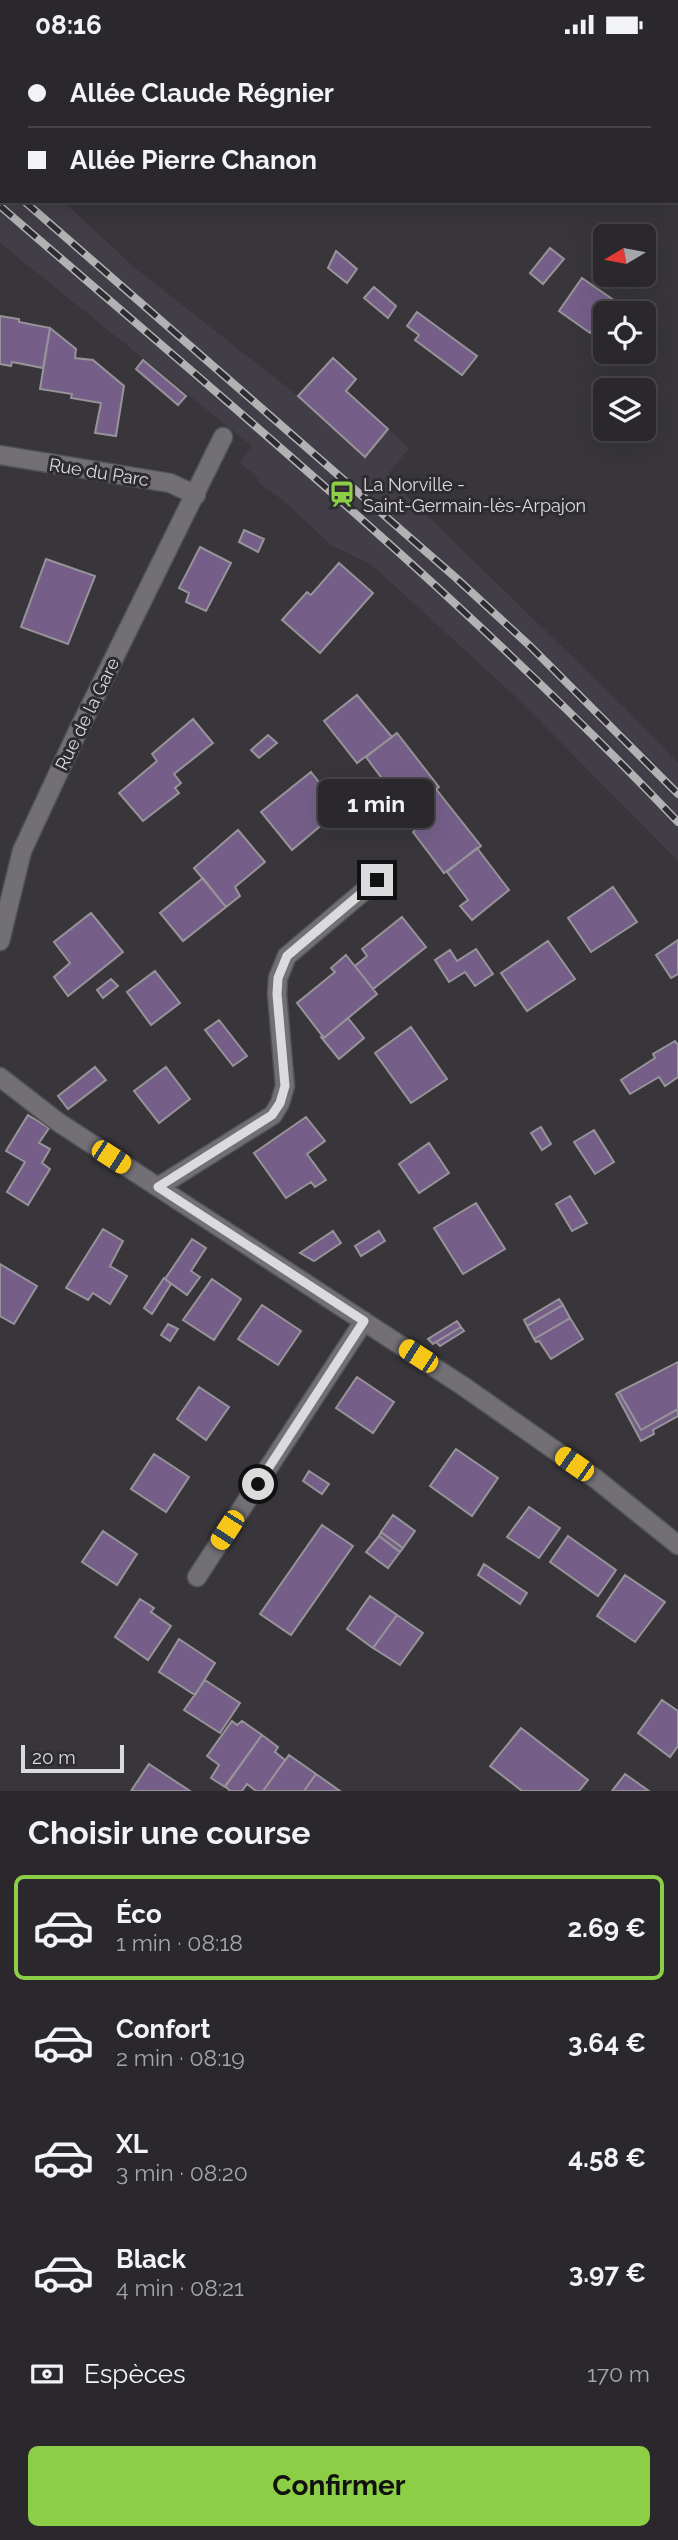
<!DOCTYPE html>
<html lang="fr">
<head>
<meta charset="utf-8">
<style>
	body { margin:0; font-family:Raleway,sans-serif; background:#363438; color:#f1f3f6; height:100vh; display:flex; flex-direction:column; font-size:26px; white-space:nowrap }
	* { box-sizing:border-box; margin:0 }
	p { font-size:23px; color:#a5a6a9 }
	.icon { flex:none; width:38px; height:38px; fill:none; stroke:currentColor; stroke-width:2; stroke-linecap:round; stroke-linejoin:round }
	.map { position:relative; height:1742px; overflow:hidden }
	.sheet { display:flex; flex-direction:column; background:#2a282c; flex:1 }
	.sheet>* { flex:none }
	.guide { position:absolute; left:0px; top:0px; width:679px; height:154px; box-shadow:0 7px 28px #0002,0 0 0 2px #464448; display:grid; align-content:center; height:154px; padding:0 28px; background:#2a282c }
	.needle { width:46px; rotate:260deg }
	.tools { position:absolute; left:593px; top:175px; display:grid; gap:14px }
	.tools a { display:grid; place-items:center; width:63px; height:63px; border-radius:10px; background:#2a282c; box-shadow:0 7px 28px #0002,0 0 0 2px #464448; font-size:35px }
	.scale { position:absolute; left:21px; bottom:18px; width:103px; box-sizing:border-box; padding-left:7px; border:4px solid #dbdadc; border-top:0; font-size:19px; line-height:24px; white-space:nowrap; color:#dbdadc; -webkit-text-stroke:5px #2e2c30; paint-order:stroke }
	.end { position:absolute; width:32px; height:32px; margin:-16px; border:9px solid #dbdadc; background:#111; box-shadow:0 0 0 4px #111 }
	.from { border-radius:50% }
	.bubble { position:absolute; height:49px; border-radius:10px; background:#2a282c; box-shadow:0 7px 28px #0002,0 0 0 2px #464448; font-size:23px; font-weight:700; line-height:49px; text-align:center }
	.car { position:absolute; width:21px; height:42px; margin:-21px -10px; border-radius:9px; box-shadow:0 0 5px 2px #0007; background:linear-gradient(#f5c518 24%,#345 0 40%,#f5c518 0 76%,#345 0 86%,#f5c518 0) }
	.guide b { display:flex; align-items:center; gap:24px; height:66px; font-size:26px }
	.guide b+b { border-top:2px solid #464448 }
	.guide i { width:18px; height:18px; background:#f1f3f6 }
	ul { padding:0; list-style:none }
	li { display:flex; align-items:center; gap:21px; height:105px; margin:0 14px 10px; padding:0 14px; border:4px solid transparent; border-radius:10px }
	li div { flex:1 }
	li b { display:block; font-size:26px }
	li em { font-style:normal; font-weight:700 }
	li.on { border-color:#8cce45 }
	li>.icon { width:63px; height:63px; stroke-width:1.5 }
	h2 { padding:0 28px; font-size:32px; line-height:84px }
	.pay { display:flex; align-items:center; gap:18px; height:77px; padding:0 28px; font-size:26px }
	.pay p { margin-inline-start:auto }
	.action { display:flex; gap:14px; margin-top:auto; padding:14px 28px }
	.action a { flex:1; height:80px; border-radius:10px; background:#8cce45; color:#111; font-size:28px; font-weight:700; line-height:80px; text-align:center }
	.status { display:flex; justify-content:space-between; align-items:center; height:49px; padding:0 35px; background:#2a282c; direction:ltr }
	.status svg { height:19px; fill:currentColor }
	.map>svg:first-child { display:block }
</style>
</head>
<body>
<div class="status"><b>08:16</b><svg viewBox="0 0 49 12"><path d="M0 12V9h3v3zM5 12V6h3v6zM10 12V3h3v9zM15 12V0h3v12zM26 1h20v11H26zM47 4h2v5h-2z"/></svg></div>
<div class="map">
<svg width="678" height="1742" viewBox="0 0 678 1742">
	<rect width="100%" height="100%" fill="#38363a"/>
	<path fill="#423e47" d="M 0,94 L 2,152 L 63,152 L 135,219 L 298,347 L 333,309 L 356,330 L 346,342 L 409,399 L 389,424 L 409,449 L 626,660 L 678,714 L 678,812 L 517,649 L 372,516 L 331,496 L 285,453 L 258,433 L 260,430 L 239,413 L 252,397 L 0,194 Z"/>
	<path fill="#755f89" stroke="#969498" stroke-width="2" d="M 550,199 L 564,210 L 543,235 L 530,224 Z
		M 336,202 L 357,220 L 347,234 L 328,219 Z
		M 582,229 L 615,252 L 590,284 L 559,262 Z
		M 374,238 L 396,257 L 388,269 L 364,249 Z
		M 417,263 L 477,307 L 462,326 L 415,291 L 419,286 L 407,277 Z
		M 0,267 L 19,270 L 19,273 L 50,279 L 43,319 L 12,313 L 11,317 L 0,315 Z
		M 50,279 L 76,300 L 75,309 L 93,311 L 124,337 L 116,387 L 95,384 L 101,354 L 71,349 L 72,345 L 40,340 Z
		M 333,309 L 356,330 L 346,342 L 388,380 L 365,408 L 298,347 Z
		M 143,311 L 186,347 L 178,356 L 136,320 Z
		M 244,481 L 264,490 L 258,503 L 239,493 Z
		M 200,498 L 231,514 L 206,562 L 186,553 L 189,544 L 179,539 Z
		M 46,510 L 95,527 L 68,595 L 21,578 Z
		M 339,514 L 373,544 L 320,604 L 282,571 L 307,543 L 311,546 Z
		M 357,646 L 392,688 L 357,714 L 324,672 Z
		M 193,670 L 213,694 L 174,725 L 181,734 L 175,739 L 179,744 L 143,772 L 119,744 L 157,712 L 152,705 Z
		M 397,684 L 439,738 L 401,767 L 390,752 L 395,747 L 366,708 Z
		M 268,686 L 277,694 L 259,709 L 251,701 Z
		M 311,723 L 338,757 L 327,762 L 331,768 L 292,801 L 261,763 Z
		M 436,740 L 481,797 L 444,824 L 413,783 L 417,779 L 404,764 Z
		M 238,781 L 265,813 L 235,838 L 240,847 L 226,858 L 194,819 Z
		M 477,799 L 509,841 L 472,871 L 460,857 L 468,851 L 447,823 Z
		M 203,829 L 226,858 L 183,892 L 160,864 Z
		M 613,838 L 637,873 L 591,903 L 568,869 Z
		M 91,864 L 123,903 L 68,947 L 54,928 L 70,914 L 54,893 Z
		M 402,868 L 426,898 L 373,940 L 355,917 L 367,907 L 362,900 Z
		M 678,891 L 678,925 L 671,929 L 656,906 Z
		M 548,892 L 575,930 L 527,962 L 501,924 Z
		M 476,900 L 493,925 L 475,937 L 465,923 L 449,933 L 435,911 L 450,901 L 457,912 Z
		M 346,906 L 377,945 L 324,989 L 297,954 L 335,923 L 331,919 Z
		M 155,922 L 180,954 L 151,976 L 127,943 Z
		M 111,930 L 118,937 L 103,949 L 97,941 Z
		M 348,969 L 364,989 L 339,1010 L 321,988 L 323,987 L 324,989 Z
		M 219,971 L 247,1007 L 233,1017 L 205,981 Z
		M 411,978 L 447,1030 L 411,1054 L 375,1004 Z
		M 675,992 L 678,996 L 678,1028 L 665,1037 L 659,1028 L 630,1045 L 621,1031 L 655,1009 L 653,1005 Z
		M 95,1018 L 106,1031 L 68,1060 L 58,1047 Z
		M 166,1018 L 190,1050 L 159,1074 L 134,1042 Z
		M 28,1066 L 49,1079 L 39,1094 L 50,1100 L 42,1114 L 50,1120 L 28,1156 L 7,1143 L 25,1113 L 6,1102 Z
		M 306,1068 L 325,1092 L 307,1105 L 326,1131 L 315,1138 L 311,1133 L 286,1149 L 254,1104 Z
		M 541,1078 L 551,1095 L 542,1101 L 531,1084 Z
		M 594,1081 L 614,1113 L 595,1125 L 574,1093 Z
		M 429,1094 L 449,1124 L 419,1144 L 399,1115 Z
		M 570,1147 L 587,1174 L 572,1182 L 556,1155 Z
		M 476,1154 L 505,1200 L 463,1225 L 434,1179 Z
		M 103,1180 L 123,1192 L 110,1217 L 127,1227 L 110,1255 L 93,1244 L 88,1251 L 66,1239 Z
		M 333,1182 L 341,1194 L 314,1212 L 300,1204 Z
		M 379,1182 L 385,1192 L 361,1207 L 355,1197 Z
		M 192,1190 L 206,1199 L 191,1222 L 200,1228 L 187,1246 L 165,1230 Z
		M 0,1215 L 37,1237 L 14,1275 L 0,1267 Z
		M 164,1229 L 171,1235 L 152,1265 L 144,1259 Z
		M 212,1230 L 241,1250 L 214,1291 L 183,1271 Z
		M 559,1250 L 563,1256 L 527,1277 L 524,1271 Z
		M 262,1256 L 301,1282 L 278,1316 L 238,1290 Z
		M 563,1256 L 570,1269 L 534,1290 L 527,1277 Z
		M 570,1269 L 583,1290 L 551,1310 L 539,1292 L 536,1293 L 534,1290 Z
		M 457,1272 L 461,1278 L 433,1295 L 428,1290 Z
		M 168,1275 L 178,1280 L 170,1292 L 161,1286 Z
		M 461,1278 L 464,1282 L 440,1297 L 436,1293 Z
		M 678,1313 L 678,1360 L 641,1381 L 619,1343 Z
		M 357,1328 L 394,1353 L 373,1384 L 336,1359 Z
		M 199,1338 L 229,1358 L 206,1391 L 177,1370 Z
		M 619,1343 L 641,1381 L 678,1360 L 678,1367 L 653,1381 L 654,1385 L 641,1392 L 616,1345 Z
		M 456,1400 L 498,1429 L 472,1467 L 430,1437 Z
		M 154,1405 L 189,1428 L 166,1463 L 131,1440 Z
		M 309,1422 L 329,1435 L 322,1445 L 303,1432 Z
		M 529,1458 L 560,1479 L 539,1509 L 507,1488 Z
		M 393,1466 L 415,1482 L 403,1499 L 381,1483 Z
		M 322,1476 L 353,1497 L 291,1586 L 260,1565 Z
		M 103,1482 L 137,1505 L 117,1536 L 82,1513 Z
		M 381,1483 L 403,1499 L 400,1503 L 379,1487 Z
		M 379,1487 L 400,1503 L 388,1519 L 366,1503 Z
		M 568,1487 L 616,1521 L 598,1547 L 550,1513 Z
		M 484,1515 L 527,1544 L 520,1555 L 478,1526 Z
		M 625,1526 L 665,1553 L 635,1593 L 597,1567 Z
		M 370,1547 L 397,1566 L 373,1599 L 347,1580 Z
		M 140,1550 L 154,1559 L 151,1563 L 171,1577 L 148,1611 L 115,1588 Z
		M 397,1566 L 423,1584 L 400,1616 L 373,1599 Z
		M 179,1590 L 215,1614 L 195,1646 L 159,1623 Z
		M 205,1631 L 240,1654 L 220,1684 L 184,1661 Z
		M 662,1651 L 678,1662 L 678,1697 L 670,1708 L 638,1684 Z
		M 232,1672 L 237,1676 L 242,1672 L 262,1686 L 225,1738 L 211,1729 L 219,1716 L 207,1707 Z
		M 521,1679 L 588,1731 L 579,1742 L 522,1742 L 490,1717 Z
		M 262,1686 L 278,1698 L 275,1703 L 285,1711 L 263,1742 L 256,1742 L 247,1735 L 242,1742 L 230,1742 L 225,1737 Z
		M 289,1706 L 316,1725 L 304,1742 L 263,1742 Z
		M 149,1715 L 190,1742 L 131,1742 Z
		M 316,1725 L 340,1742 L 304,1742 Z
		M 625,1725 L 649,1742 L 612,1742 Z"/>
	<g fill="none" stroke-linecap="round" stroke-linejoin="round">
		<g stroke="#545355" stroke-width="21">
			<path id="minor" d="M 153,0 L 155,2
				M 413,2 L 414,0
				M 0,406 L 170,434 L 196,446
				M 0,892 L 22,802 L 76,686 L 223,388
				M 0,1028 L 58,1073 L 463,1337 L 596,1430 L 678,1496
				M 158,1138 L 273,1066 L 280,1054 L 285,1037 L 277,945 L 278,929 L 287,907 L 377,831
				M 197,1528 L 364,1272"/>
		</g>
		<use href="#minor" stroke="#727074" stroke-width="18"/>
		<g stroke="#b2b1b4" stroke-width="8">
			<path id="rail" d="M 0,132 L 2,133
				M 24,152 L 455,528 L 531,598 L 678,745
				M 0,157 C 231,357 467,551 678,773"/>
		</g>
		<use href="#rail" stroke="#2e2c30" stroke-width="5" stroke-dasharray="16" stroke-linecap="butt"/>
	</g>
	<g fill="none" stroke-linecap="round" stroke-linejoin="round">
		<path stroke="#dbdadc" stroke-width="9" d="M 258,1435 L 364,1272 L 158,1138 L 272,1066 L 280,1054 L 285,1037 L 277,945 L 278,929 L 287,907 L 377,831"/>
	</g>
	<defs>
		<g id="station-bare" transform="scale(2.1)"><path d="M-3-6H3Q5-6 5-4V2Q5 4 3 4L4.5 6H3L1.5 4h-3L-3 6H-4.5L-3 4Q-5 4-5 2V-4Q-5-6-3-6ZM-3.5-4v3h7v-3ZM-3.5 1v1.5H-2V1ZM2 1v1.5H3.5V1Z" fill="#8cce45" stroke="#2e2c30" stroke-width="2.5" paint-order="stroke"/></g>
	</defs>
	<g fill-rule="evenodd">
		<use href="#station-bare" x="342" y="445"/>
	</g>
	<g text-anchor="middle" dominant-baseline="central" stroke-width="6" stroke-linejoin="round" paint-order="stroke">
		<g font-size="18" fill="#dbdadc" stroke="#2e2c30">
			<text transform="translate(99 423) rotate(9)">Rue du Parc</text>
			<text transform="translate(87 665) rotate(-64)">Rue de la Gare</text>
		</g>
		<g font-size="18" fill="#dbdadc" stroke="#2e2c30" text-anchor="start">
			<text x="363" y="435">La Norville -<tspan x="363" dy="21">Saint-Germain-lès-Arpajon</tspan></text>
		</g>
	</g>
</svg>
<div class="tools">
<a><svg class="needle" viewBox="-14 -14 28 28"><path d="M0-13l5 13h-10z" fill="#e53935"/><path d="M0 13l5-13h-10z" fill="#a5a6a9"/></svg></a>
<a><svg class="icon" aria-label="locate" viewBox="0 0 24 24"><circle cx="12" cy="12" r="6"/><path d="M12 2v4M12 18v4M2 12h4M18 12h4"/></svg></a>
<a><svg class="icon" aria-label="layers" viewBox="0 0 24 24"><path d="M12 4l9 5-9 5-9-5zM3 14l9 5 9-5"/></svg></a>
</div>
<div class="scale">20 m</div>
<i class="end from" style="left:258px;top:1435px"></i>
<i class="end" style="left:377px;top:831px"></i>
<div class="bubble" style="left:318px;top:730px;width:116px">1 min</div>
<i class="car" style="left:111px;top:1108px;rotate:123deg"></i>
<i class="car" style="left:418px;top:1307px;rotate:303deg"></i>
<i class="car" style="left:574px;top:1415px;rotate:305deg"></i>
<i class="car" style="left:227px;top:1481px;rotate:213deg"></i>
<div class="guide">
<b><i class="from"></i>Allée Claude Régnier</b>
<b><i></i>Allée Pierre Chanon</b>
</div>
</div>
<section class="sheet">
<h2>Choisir une course</h2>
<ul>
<li class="on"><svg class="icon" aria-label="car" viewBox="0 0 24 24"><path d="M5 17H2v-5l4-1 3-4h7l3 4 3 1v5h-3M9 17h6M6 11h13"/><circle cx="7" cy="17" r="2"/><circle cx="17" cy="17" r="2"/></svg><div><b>Éco</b><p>1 min · 08:18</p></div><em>2.69 €</em></li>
<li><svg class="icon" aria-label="car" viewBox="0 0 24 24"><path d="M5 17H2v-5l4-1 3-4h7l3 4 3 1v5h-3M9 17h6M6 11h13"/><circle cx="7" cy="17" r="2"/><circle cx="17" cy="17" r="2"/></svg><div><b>Confort</b><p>2 min · 08:19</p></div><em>3.64 €</em></li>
<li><svg class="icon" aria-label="car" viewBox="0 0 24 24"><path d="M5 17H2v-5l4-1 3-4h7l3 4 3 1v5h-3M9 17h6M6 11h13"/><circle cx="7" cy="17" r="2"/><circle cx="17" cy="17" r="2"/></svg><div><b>XL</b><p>3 min · 08:20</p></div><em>4.58 €</em></li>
<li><svg class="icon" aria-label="car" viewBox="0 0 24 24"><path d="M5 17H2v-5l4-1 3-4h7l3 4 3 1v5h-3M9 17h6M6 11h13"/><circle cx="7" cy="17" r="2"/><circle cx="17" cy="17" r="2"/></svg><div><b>Black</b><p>4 min · 08:21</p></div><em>3.97 €</em></li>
</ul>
<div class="pay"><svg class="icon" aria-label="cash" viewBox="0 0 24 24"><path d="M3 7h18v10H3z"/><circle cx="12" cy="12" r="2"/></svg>Espèces<p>170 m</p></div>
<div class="action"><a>Confirmer</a></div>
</section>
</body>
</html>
